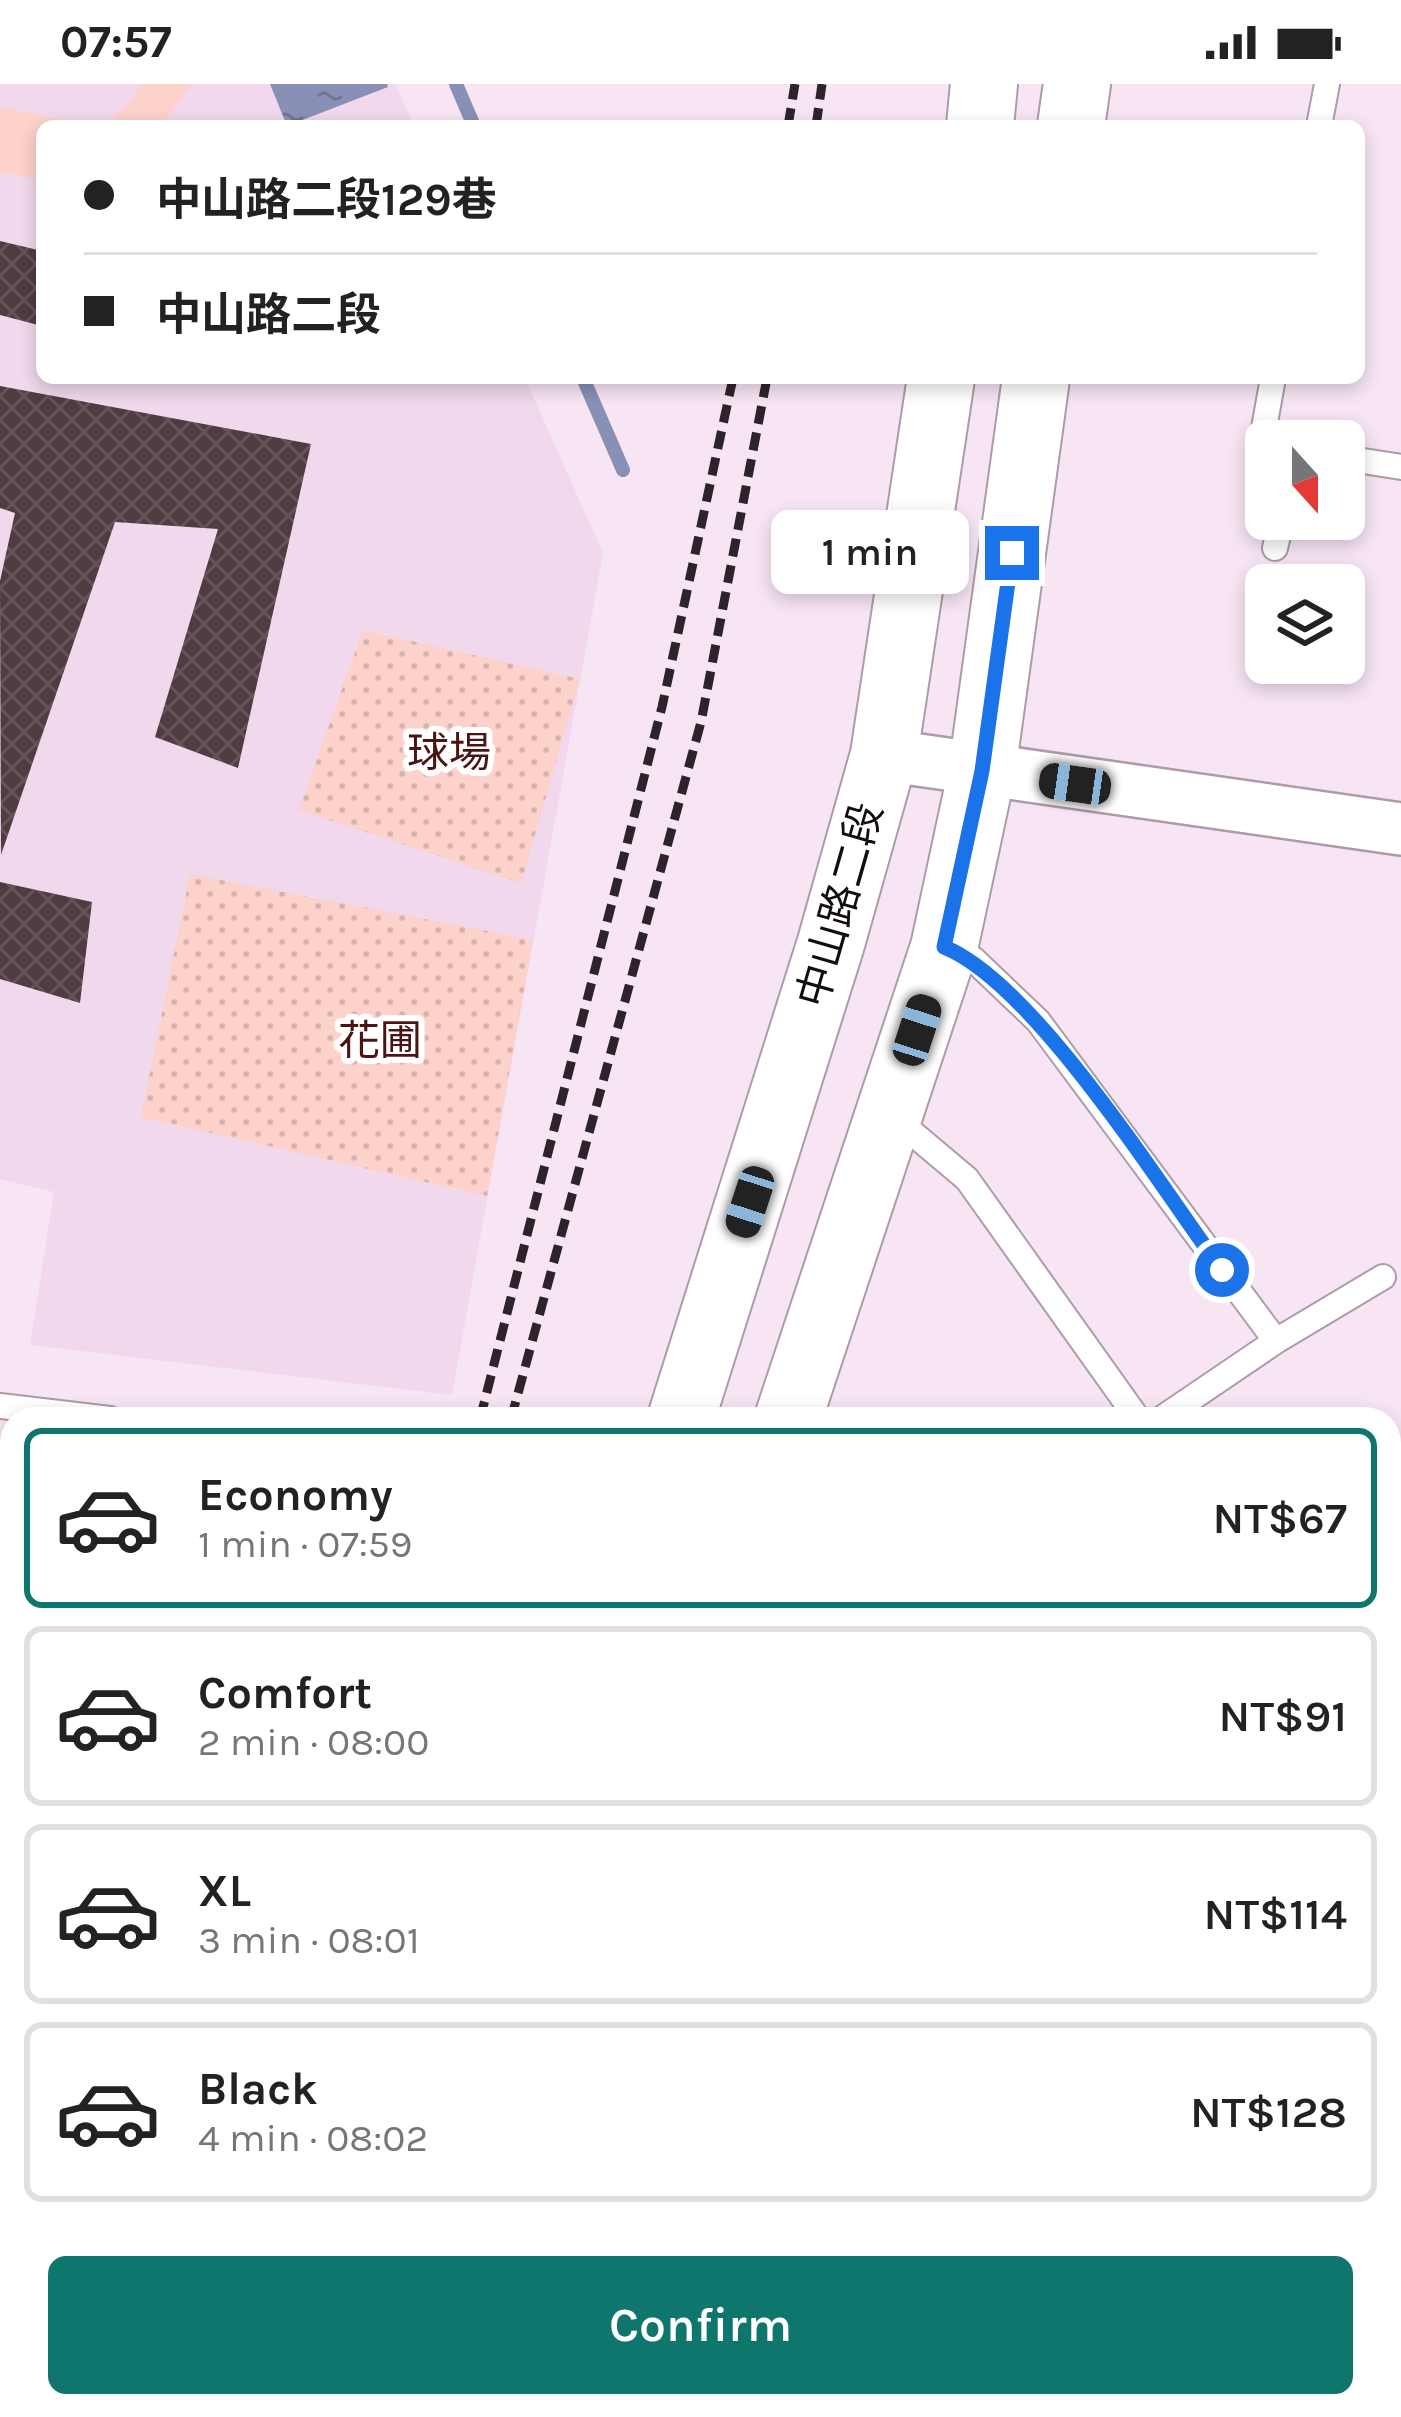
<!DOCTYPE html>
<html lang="en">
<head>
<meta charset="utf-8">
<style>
	body { margin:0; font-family:Karla,"Noto Sans TC",sans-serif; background:#f2f2f2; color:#222; height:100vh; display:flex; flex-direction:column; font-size:45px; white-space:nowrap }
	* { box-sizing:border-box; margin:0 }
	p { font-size:39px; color:#767676 }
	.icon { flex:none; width:66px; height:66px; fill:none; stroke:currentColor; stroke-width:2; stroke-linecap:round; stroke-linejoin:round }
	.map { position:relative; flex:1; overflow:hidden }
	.sheet { position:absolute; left:0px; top:1323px; width:1401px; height:1011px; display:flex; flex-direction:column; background:#fff; border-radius:36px 36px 0 0; box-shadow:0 6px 18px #0003 }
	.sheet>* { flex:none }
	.guide { position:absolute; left:36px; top:36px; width:1329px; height:264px; border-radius:18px; box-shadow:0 6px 18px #0003; display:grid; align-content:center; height:264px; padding:0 48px; background:#fff }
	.needle { width:78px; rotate:159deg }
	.controls { position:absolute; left:1245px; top:336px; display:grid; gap:24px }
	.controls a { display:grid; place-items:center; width:120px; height:120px; border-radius:18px; background:#fff; box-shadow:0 6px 18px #0003; font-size:60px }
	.end { position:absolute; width:54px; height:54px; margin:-27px; border:15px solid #1a73e8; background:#fff; box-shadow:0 0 0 6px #fff }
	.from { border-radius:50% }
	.bubble { position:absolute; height:84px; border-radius:18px; background:#fff; box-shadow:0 6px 18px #0003; font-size:39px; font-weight:600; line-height:84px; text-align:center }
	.car { position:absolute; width:36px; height:72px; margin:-36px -18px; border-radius:15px; box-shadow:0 0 9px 3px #0007; background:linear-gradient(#222 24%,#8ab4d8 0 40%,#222 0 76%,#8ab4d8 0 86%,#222 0) }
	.guide b { display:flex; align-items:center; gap:42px; height:114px; font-size:45px }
	.guide b+b { border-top:3px solid #e0e0e0 }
	.guide i { width:30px; height:30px; background:#222 }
	ul { padding:21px 0 0; list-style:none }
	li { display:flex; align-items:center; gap:36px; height:180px; margin:0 24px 18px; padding:0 24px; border:6px solid #e0e0e0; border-radius:18px }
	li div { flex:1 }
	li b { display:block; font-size:45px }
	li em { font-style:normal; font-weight:600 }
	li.active { border-color:#0f766e }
	li>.icon { width:108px; height:108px; stroke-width:1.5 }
	.action { display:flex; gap:24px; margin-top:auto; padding:24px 48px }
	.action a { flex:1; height:138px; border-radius:18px; background:#0f766e; color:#fff; font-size:48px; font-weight:600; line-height:138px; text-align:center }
	.status { display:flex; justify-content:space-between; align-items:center; height:84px; padding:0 60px; background:#fff; direction:ltr }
	.status svg { height:33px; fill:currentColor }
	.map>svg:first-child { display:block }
</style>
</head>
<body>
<div class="status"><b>07:57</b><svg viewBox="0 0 49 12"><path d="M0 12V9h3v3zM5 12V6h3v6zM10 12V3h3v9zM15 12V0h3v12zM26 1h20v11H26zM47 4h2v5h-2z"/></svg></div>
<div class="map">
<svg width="1401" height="2333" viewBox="0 0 1401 2333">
	<defs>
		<pattern id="grass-dots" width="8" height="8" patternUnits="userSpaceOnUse" patternTransform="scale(3)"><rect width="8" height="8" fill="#fcd2cb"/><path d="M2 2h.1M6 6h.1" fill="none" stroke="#d7b3ad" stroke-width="1.8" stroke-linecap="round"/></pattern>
		<pattern id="water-ripples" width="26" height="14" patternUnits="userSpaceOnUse" patternTransform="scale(3)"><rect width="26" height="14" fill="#8990b5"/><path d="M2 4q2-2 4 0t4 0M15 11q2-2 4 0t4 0" fill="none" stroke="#6f7492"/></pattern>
		<pattern id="building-cross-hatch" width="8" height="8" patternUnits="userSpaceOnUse" patternTransform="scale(3)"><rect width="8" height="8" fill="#4f3c41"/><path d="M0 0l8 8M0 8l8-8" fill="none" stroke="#645459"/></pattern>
	</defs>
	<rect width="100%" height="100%" fill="#f8e5f4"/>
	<path fill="#f1d8ec" d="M 0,0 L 396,0 L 414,42 L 42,42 L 42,294 L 525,294 L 603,469 L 452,1311 L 30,1261 L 54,1108 L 0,1095 Z"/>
	<path fill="url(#grass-dots)" d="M 363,546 L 580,595 L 521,799 L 299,726 Z
		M 190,790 L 533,856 L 487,1112 L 141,1033 Z"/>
	<path fill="#fcd2cb" d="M 142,0 L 192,0 L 161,42 L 101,42 L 127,21 Z
		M 0,23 L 96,42 L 42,42 L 42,96 L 0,88 Z"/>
	<path fill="url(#water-ripples)" d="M 270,0 L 387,0 L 388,3 L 287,42 Z"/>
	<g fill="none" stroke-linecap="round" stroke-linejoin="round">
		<path stroke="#8990b5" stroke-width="14" d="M 456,0 L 474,42
			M 583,294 L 623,386"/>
	</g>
	<path fill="url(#building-cross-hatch)" d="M 0,157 L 42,167 L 42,242 L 0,231 Z
		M 0,302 L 311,360 L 238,684 L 155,653 L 218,445 L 115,438 L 1,771 L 0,497 L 15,429 L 0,424 Z
		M 0,798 L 92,818 L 80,919 L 0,895 Z"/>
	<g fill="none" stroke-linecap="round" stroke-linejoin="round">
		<g stroke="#ad9ba9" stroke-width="28">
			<path id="lane" d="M 1319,42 L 1327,0
				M 1266,362 L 1261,361 L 1273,294
				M 1344,374 L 1401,383
				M 1275,464 L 1282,435
				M 946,864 L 973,875 L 1038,937 L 1276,1257
				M 891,1031 L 967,1095 L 1138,1335
				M 0,1322 L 110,1335
				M 1161,1335 L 1276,1257 L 1383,1193
				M 0,1466 L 12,1411
				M 1389,1597 L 1401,1591"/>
		</g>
		<g stroke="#ad9ba9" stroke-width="56">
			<path id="street" d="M 884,671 L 1401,745
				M 1389,2243 L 1401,2241
				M 530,2322 L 580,2333
				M 1238,2322 L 1238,2333
				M 887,2333 L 900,2322"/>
		</g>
		<g stroke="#ad9ba9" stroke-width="70">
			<path id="primary" d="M 980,42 L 984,0
				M 1071,42 L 1077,0
				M 681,1335 L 831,859 L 884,671 L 941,294
				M 788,1335 L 944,864 L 982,687 L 1036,294
				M 477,2333 L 478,2322
				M 574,2333 L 576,2322"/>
		</g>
		<use href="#lane" stroke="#fff" stroke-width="24"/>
		<use href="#street" stroke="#fff" stroke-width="51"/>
		<use href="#primary" stroke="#fff" stroke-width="66"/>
		<path stroke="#2c242a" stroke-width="9" stroke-dasharray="18 9" stroke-linecap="butt" d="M 788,42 L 795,0
			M 816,42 L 822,0
			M 480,1335 L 662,623 L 733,294
			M 511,1335 L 701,638 L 767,294
			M 156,2333 L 160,2322
			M 183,2333 L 186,2322"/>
	</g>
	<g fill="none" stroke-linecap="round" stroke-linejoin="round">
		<path stroke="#1a73e8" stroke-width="15" d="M 1012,469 L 982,687 L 944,863 C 1034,899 1160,1102 1222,1186"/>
	</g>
	<g text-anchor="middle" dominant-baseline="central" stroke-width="12" stroke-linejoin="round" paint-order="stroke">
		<g font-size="42" fill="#4c1410" stroke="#fff">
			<text x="449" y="669">球場</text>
			<text x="380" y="957">花圃</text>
		</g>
		<g font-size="42" fill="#130d12" stroke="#fff">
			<text transform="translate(840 821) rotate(-74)">中山路二段</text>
		</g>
	</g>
</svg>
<div class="controls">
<a><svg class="needle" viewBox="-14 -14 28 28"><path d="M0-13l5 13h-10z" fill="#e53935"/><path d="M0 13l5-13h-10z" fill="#767676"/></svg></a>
<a><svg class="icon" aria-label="layers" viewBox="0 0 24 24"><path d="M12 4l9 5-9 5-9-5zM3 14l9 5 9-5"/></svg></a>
</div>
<i class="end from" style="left:1222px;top:1186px"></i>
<i class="end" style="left:1012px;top:469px"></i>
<div class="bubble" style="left:771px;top:426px;width:198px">1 min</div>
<i class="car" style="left:1075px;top:700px;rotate:278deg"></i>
<i class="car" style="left:917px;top:946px;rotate:18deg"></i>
<i class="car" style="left:750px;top:1118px;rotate:198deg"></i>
<div class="guide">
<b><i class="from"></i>中山路二段129巷</b>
<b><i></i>中山路二段</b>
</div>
<section class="sheet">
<ul>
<li class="active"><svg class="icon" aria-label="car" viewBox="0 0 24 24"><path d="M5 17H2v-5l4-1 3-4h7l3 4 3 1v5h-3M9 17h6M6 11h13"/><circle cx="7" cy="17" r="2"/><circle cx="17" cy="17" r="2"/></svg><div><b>Economy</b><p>1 min · 07:59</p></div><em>NT$67</em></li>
<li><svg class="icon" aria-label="car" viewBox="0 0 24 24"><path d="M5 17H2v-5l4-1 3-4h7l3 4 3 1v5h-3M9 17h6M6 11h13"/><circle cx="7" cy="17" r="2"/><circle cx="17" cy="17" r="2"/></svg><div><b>Comfort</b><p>2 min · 08:00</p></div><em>NT$91</em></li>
<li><svg class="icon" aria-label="car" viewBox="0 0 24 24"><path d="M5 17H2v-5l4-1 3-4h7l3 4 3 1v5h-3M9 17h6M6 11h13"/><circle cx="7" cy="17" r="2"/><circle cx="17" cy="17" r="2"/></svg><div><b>XL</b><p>3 min · 08:01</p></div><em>NT$114</em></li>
<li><svg class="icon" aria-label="car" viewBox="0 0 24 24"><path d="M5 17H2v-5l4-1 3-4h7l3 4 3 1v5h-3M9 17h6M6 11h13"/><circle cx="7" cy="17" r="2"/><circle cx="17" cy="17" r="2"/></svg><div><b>Black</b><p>4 min · 08:02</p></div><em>NT$128</em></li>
</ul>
<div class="action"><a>Confirm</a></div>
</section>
</div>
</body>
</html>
